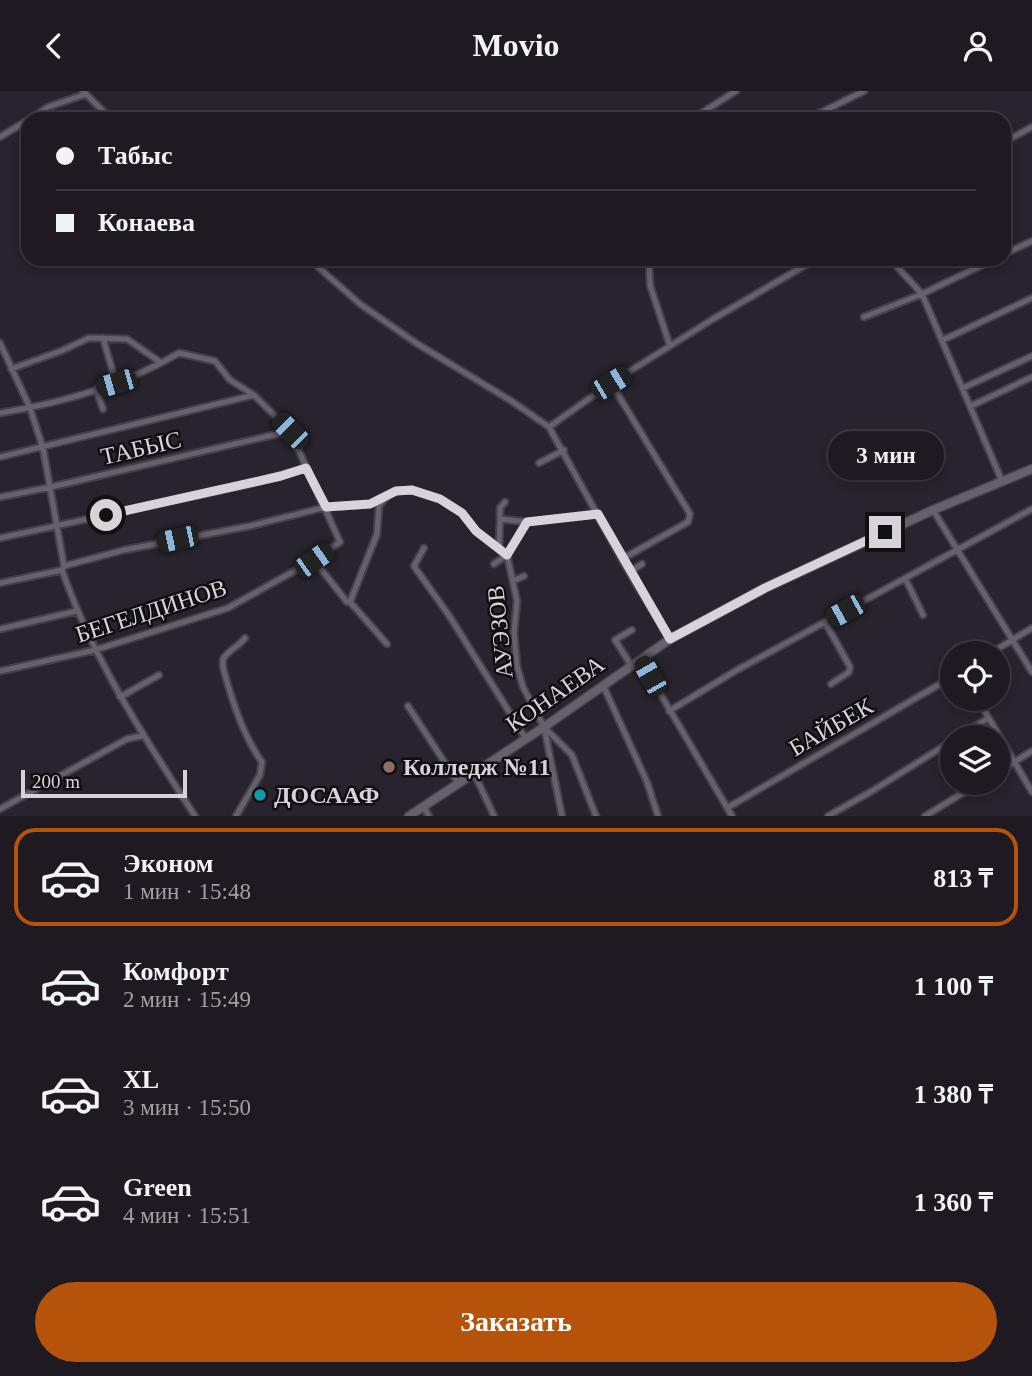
<!DOCTYPE html>
<html lang="ru">
<head>
<meta charset="utf-8">
<style>
	body { margin:0; font-family:Georgia,serif; background:#2c272f; color:#f1f3f6; height:100vh; display:flex; flex-direction:column; font-size:26px; white-space:nowrap }
	* { box-sizing:border-box; margin:0 }
	p { font-size:23px; color:#a1a1a5 }
	.icon { flex:none; width:38px; height:38px; fill:none; stroke:currentColor; stroke-width:2; stroke-linecap:round; stroke-linejoin:round }
	.map { position:relative; height:725px; overflow:hidden }
	.sheet { display:flex; flex-direction:column; background:#1f1a22; flex:1 }
	.sheet>* { flex:none }
	.guide { position:absolute; left:21px; top:21px; width:990px; height:154px; border-radius:21px; box-shadow:0 4px 10px #0003,0 0 0 2px #3c3840; display:grid; align-content:center; height:154px; padding:0 35px; background:#1f1a22 }
	.controls { position:absolute; left:940px; top:550px; display:grid; gap:14px }
	.controls a { display:grid; place-items:center; width:70px; height:70px; border-radius:50%; background:#1f1a22; box-shadow:0 4px 10px #0003,0 0 0 2px #3c3840; font-size:35px }
	.scale { position:absolute; left:21px; bottom:18px; width:166px; box-sizing:border-box; padding-left:7px; border:4px solid #d7d3da; border-top:0; font-size:19px; line-height:24px; white-space:nowrap; color:#d7d3da; -webkit-text-stroke:5px #100e12; paint-order:stroke }
	.end { position:absolute; width:32px; height:32px; margin:-16px; border:9px solid #d7d3da; background:#111; box-shadow:0 0 0 4px #111 }
	.from { border-radius:50% }
	.bubble { position:absolute; height:49px; border-radius:24px; background:#1f1a22; box-shadow:0 4px 10px #0003,0 0 0 2px #3c3840; font-size:23px; font-weight:700; line-height:49px; text-align:center }
	.car { position:absolute; width:21px; height:42px; margin:-21px -10px; border-radius:9px; box-shadow:0 0 5px 2px #0007; background:linear-gradient(#222 24%,#8ab4d8 0 40%,#222 0 76%,#8ab4d8 0 86%,#222 0) }
	.guide b { display:flex; align-items:center; gap:24px; height:66px; font-size:26px }
	.guide b+b { border-top:2px solid #3c3840 }
	.guide i { width:18px; height:18px; background:#f1f3f6 }
	ul { padding:12px 0 0; list-style:none }
	li { display:flex; align-items:center; gap:21px; height:98px; margin:0 14px 10px; padding:0 21px; border:4px solid transparent; border-radius:21px }
	li div { flex:1 }
	li b { display:block; font-size:26px }
	li em { font-style:normal; font-weight:700 }
	li.selected { border-color:#b45309 }
	li>.icon { width:63px; height:63px; stroke-width:1.5 }
	.primary-button { display:flex; gap:14px; margin-top:auto; padding:14px 35px }
	.primary-button a { flex:1; height:80px; border-radius:42px; background:#b45309; color:#fff; font-size:28px; font-weight:700; line-height:80px; text-align:center }
	header { display:flex; justify-content:space-between; align-items:center; height:91px; padding:0 35px; background:#1f1a22; font-size:32px; font-weight:700 }
	.map>svg:first-child { display:block }
</style>
</head>
<body>
<header><svg class="icon" aria-label="back" viewBox="0 0 24 24"><path d="M15 5l-7 7 7 7"/></svg>Movio<svg class="icon" aria-label="person" viewBox="0 0 24 24"><circle cx="12" cy="8" r="4"/><path d="M4 21q1-7 8-7t8 7"/></svg></header>
<div class="map">
<svg width="1032" height="725" viewBox="0 0 1032 725">
	<rect width="100%" height="100%" fill="#29232d"/>
	<g fill="none" stroke-linecap="round" stroke-linejoin="round">
		<g stroke="#444049" stroke-width="9">
			<path id="street" d="M 83,0 L 111,28
				M 30,28 L 48,16 L 86,3
				M 692,28 L 736,0
				M 808,28 L 864,0
				M 0,46 L 28,29
				M 1004,51 L 1032,36
				M 1004,163 L 1032,150
				M 309,168 L 360,213 L 416,252 L 513,311 L 549,336 L 629,481 L 670,548
				M 649,168 L 650,194 L 670,255
				M 890,168 L 922,203 L 1002,390
				M 864,226 L 922,203 L 995,168
				M 103,247 L 116,292
				M 943,249 L 1032,207
				M 0,252 L 30,317 L 43,357 L 64,475 L 62,479 C 93,568 144,646 195,725
				M 11,278 L 61,260 L 89,247 L 127,248 L 160,271
				M 611,292 L 690,423 L 688,431 L 622,468
				M 963,297 L 1032,265
				M 96,298 L 103,318
				M 971,315 L 1032,286
				M 0,322 C 62,312 125,294 179,262 L 215,270 L 230,289 L 254,304 L 290,340 L 340,451 L 314,469 L 228,517 L 95,559 L 0,580
				M 549,336 L 611,292 L 713,228 L 816,168
				M 0,366 L 254,304
				M 539,372 L 564,359
				M 0,406 L 51,396 L 290,340
				M 933,419 L 1032,581
				M 500,428 L 500,417 L 505,411
				M 0,447 L 253,392 L 306,377
				M 424,457 L 414,475 L 450,526 L 526,648
				M 499,458 L 500,428 L 527,431
				M 314,469 L 347,511 L 350,511 L 387,553
				M 64,475 L 124,459 L 250,435 L 326,416 L 370,413 L 395,400 L 412,399 L 440,408 L 462,422 L 476,440 L 507,464 L 494,473
				M 629,481 L 642,473
				M 905,487 L 923,524
				M 513,490 L 524,485
				M 0,492 L 62,479
				M 350,511 L 377,443 L 379,415 L 388,404
				M 825,531 L 850,576 L 849,581 L 831,593
				M 0,538 L 77,520
				M 991,562 L 1032,537
				M 640,568 L 732,725
				M 631,574 L 615,549 L 632,539
				M 603,594 L 647,691 L 658,725
				M 120,606 L 159,584
				M 977,607 L 1032,701
				M 408,615 L 458,692
				M 669,620 L 737,579 L 1032,418
				M 544,636 L 562,725
				M 959,646 L 988,627
				M 998,681 L 1032,660
				M 474,682 L 494,725
				M 423,715 L 429,725
				M 727,717 L 952,586
				M 0,718 L 127,648 L 142,645
				M 236,725 L 260,684 L 262,671 C 243,645 231,607 223,576 L 223,568 C 229,559 238,556 245,547
				M 596,725 L 572,664 L 544,636 L 523,596 L 517,575 L 514,542 L 517,510 L 507,464 L 527,431 L 598,423
				M 828,725 L 872,700 L 952,650
				M 925,725 L 981,691"/>
		</g>
		<g stroke="#444049" stroke-width="11">
			<path id="secondary" d="M 409,725 L 544,636 L 670,548 L 765,497 L 933,419 L 1032,378"/>
		</g>
		<use href="#street" stroke="#66606c" stroke-width="5"/>
		<use href="#secondary" stroke="#66606c" stroke-width="8"/>
	</g>
	<g fill="none" stroke-linecap="round" stroke-linejoin="round">
		<path stroke="#d7d3da" stroke-width="9" d="M 106,424 L 281,385 L 306,377 L 326,416 L 370,413 L 396,400 L 412,399 L 440,408 L 462,422 L 476,440 L 507,464 L 527,431 L 598,423 L 670,548 L 765,497 L 885,441"/>
	</g>
	<circle fill="#8d6e63" stroke="#100e12" stroke-width="2.5" cx="389" cy="676" r="7"/>
	<circle fill="#0f9aa8" stroke="#100e12" stroke-width="2.5" cx="260" cy="704" r="7"/>
	<g text-anchor="middle" dominant-baseline="central" stroke-width="5" stroke-linejoin="round" paint-order="stroke">
		<g font-size="24" fill="#d7d3da" stroke="#100e12">
			<text transform="translate(141 357) rotate(-13)">ТАБЫС</text>
			<text transform="translate(151 520) rotate(-18)">БЕГЕЛДИНОВ</text>
			<text transform="translate(500 541) rotate(-96)">АУЭЗОВ</text>
			<text transform="translate(555 603) rotate(-35)">КОНАЕВА</text>
			<text transform="translate(831 636) rotate(-30)">БАЙБЕК</text>
		</g>
		<g font-size="24" font-weight="bold" fill="#d7d3da" stroke="#100e12" text-anchor="start">
			<text x="403" y="676">Колледж №11</text>
			<text x="274" y="704">ДОСААФ</text>
		</g>
	</g>
</svg>
<div class="controls">
<a><svg class="icon" aria-label="locate" viewBox="0 0 24 24"><circle cx="12" cy="12" r="6"/><path d="M12 2v4M12 18v4M2 12h4M18 12h4"/></svg></a>
<a><svg class="icon" aria-label="layers" viewBox="0 0 24 24"><path d="M12 4l9 5-9 5-9-5zM3 14l9 5 9-5"/></svg></a>
</div>
<div class="scale">200 m</div>
<i class="end from" style="left:106px;top:424px"></i>
<i class="end" style="left:885px;top:441px"></i>
<div class="bubble" style="left:828px;top:340px;width:116px">3 мин</div>
<i class="car" style="left:116px;top:292px;rotate:254deg"></i>
<i class="car" style="left:611px;top:292px;rotate:59deg"></i>
<i class="car" style="left:290px;top:340px;rotate:315deg"></i>
<i class="car" style="left:177px;top:448px;rotate:258deg"></i>
<i class="car" style="left:314px;top:469px;rotate:55deg"></i>
<i class="car" style="left:845px;top:520px;rotate:241deg"></i>
<i class="car" style="left:650px;top:585px;rotate:330deg"></i>
<div class="guide">
<b><i class="from"></i>Табыс</b>
<b><i></i>Конаева</b>
</div>
</div>
<section class="sheet">
<ul>
<li class="selected"><svg class="icon" aria-label="car" viewBox="0 0 24 24"><path d="M5 17H2v-5l4-1 3-4h7l3 4 3 1v5h-3M9 17h6M6 11h13"/><circle cx="7" cy="17" r="2"/><circle cx="17" cy="17" r="2"/></svg><div><b>Эконом</b><p>1 мин · 15:48</p></div><em>813 ₸</em></li>
<li><svg class="icon" aria-label="car" viewBox="0 0 24 24"><path d="M5 17H2v-5l4-1 3-4h7l3 4 3 1v5h-3M9 17h6M6 11h13"/><circle cx="7" cy="17" r="2"/><circle cx="17" cy="17" r="2"/></svg><div><b>Комфорт</b><p>2 мин · 15:49</p></div><em>1 100 ₸</em></li>
<li><svg class="icon" aria-label="car" viewBox="0 0 24 24"><path d="M5 17H2v-5l4-1 3-4h7l3 4 3 1v5h-3M9 17h6M6 11h13"/><circle cx="7" cy="17" r="2"/><circle cx="17" cy="17" r="2"/></svg><div><b>XL</b><p>3 мин · 15:50</p></div><em>1 380 ₸</em></li>
<li><svg class="icon" aria-label="car" viewBox="0 0 24 24"><path d="M5 17H2v-5l4-1 3-4h7l3 4 3 1v5h-3M9 17h6M6 11h13"/><circle cx="7" cy="17" r="2"/><circle cx="17" cy="17" r="2"/></svg><div><b>Green</b><p>4 мин · 15:51</p></div><em>1 360 ₸</em></li>
</ul>
<div class="primary-button"><a>Заказать</a></div>
</section>
</body>
</html>
